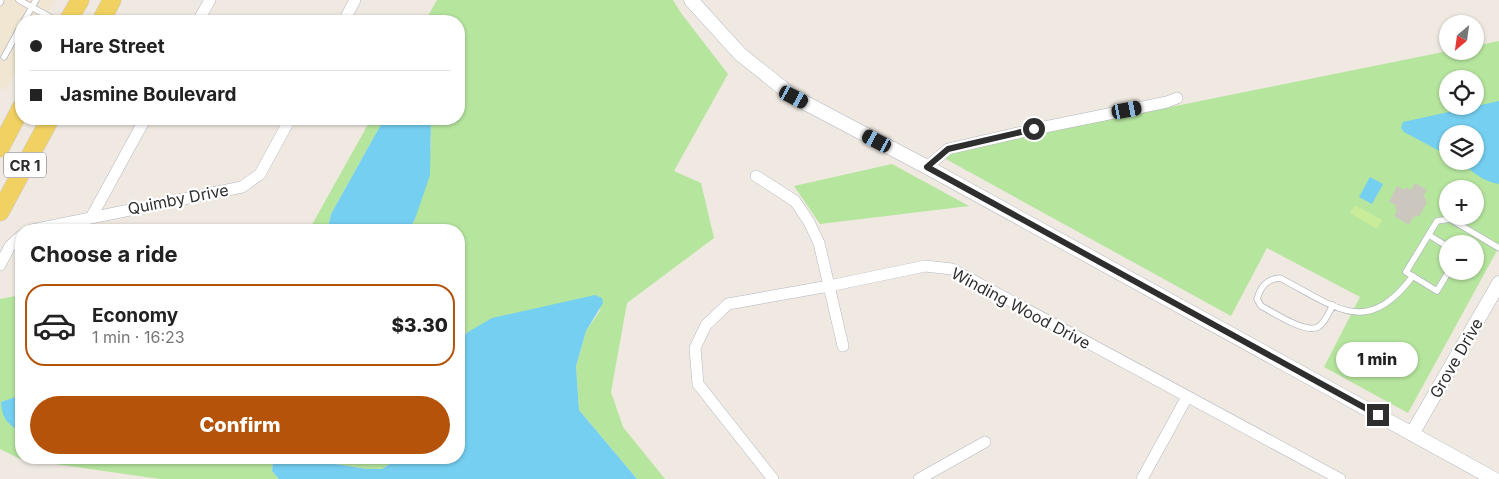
<!DOCTYPE html>
<html lang="en">
<head>
<meta charset="utf-8">
<style>
	body { margin:0; font-family:Inter,sans-serif; background:#f2f2f2; color:#222; height:100vh; display:flex; flex-direction:column; font-size:19px; white-space:nowrap }
	* { box-sizing:border-box; margin:0 }
	p { font-size:16px; color:#767676 }
	.icon { flex:none; width:28px; height:28px; fill:none; stroke:currentColor; stroke-width:2; stroke-linecap:round; stroke-linejoin:round }
	.map { position:relative; flex:1; overflow:hidden }
	.sheet { position:absolute; left:15px; top:224px; width:450px; height:240px; display:flex; flex-direction:column; background:#fff; border-radius:20px; box-shadow:0 1px 4px #0004 }
	.sheet>* { flex:none }
	.banner { position:absolute; left:15px; top:15px; width:450px; height:110px; border-radius:20px; box-shadow:0 1px 4px #0004; display:grid; align-content:center; height:110px; padding:0 15px; background:#fff }
	.needle { width:32px; rotate:209deg }
	.fabs { position:absolute; left:1439px; top:15px; display:grid; gap:10px }
	.fabs a { display:grid; place-items:center; width:45px; height:45px; border-radius:50%; background:#fff; box-shadow:0 1px 4px #0004; font-size:25px }
	.end { position:absolute; width:22px; height:22px; margin:-11px; border:6px solid #2e2e2e; background:#fff; box-shadow:0 0 0 2px #fff }
	.from { border-radius:50% }
	.bubble { position:absolute; height:35px; border-radius:18px; background:#fff; box-shadow:0 1px 4px #0004; font-size:16px; font-weight:800; line-height:35px; text-align:center }
	.car { position:absolute; width:15px; height:30px; margin:-15px -8px; border-radius:6px; box-shadow:0 0 4px 1px #0007; background:linear-gradient(#222 24%,#8ab4d8 0 40%,#222 0 76%,#8ab4d8 0 86%,#222 0) }
	.banner b { display:flex; align-items:center; gap:18px; height:48px; font-size:19px }
	.banner b+b { border-top:1px solid #e0e0e0 }
	.banner i { width:12px; height:12px; background:#222 }
	ul { padding:0; list-style:none }
	li { display:flex; align-items:center; gap:15px; height:82px; margin:0 10px 8px; padding:0 5px; border:2px solid transparent; border-radius:20px }
	li div { flex:1 }
	li b { display:block; font-size:19px }
	li em { font-style:normal; font-weight:800 }
	li.current { border-color:#b45309 }
	li>.icon { width:45px; height:45px; stroke-width:1.5 }
	h2 { padding:0 15px; font-size:22px; line-height:60px }
	.button { display:flex; gap:10px; margin-top:auto; padding:10px 15px }
	.button a { flex:1; height:58px; border-radius:30px; background:#b45309; color:#fff; font-size:20px; font-weight:800; line-height:58px; text-align:center }
	.map>svg:first-child { display:block }
</style>
</head>
<body>
<div class="map">
<svg width="1499" height="479" viewBox="0 0 1499 479">
	<rect width="100%" height="100%" fill="#efe9e1"/>
	<path fill="#f0e6d1" d="M 0,0 L 55,0 L 43,21 L 21,21 L 21,61 L 6,90 L 0,87 Z"/>
	<path fill="#b6e59e" fill-rule="evenodd" d="M 437,0 L 673,0 L 681,13 L 728,74 L 674,171 L 701,183 L 714,238 L 627,303 L 611,392 L 623,427 L 665,479 L 637,479 L 579,410 L 576,366 L 586,331 L 601,309 L 468,332 L 459,340 L 459,230 L 409,230 L 415,219 L 431,147 L 431,119 L 459,119 L 459,21 L 425,21 Z
		M 1499,41 L 1499,247 L 1408,413 L 1324,367 L 1360,297 L 1267,248 L 1231,316 L 944,158 L 948,152 L 1448,51 L 1475,51 L 1475,46 ZM 1448,79 L 1475,79 L 1475,106 L 1448,106 ZM 1448,134 L 1475,134 L 1475,161 L 1448,161 ZM 1448,189 L 1475,189 L 1475,216 L 1448,216 ZM 1448,244 L 1475,244 L 1475,271 L 1448,271 Z
		M 371,119 L 384,119 L 331,214 L 328,227 L 330,230 L 309,230 Z
		M 892,164 L 969,206 L 820,224 L 794,186 Z
		M 21,295 L 21,458 L 278,458 L 273,461 L 272,471 L 279,479 L 160,479 L 20,459 L 0,449 L 0,299 Z
		M 298,458 L 399,458 L 382,469 L 367,469 Z"/>
	<path fill="#c9ec9a" d="M 1355,205 L 1382,220 L 1377,229 L 1350,213 Z"/>
	<path fill="#75cff0" d="M 1499,101 L 1499,184 C 1482,182 1472,170 1458,161 L 1475,161 L 1475,134 L 1448,134 L 1447,155 L 1404,132 L 1401,128 L 1403,122 Z
		M 384,119 L 431,119 L 430,175 L 415,219 L 409,230 L 330,230 L 328,227 L 331,214 Z
		M 1370,177 L 1383,184 L 1372,204 L 1359,197 Z
		M 595,295 L 602,298 L 603,303 L 586,331 L 576,366 L 579,410 L 637,479 L 279,479 L 272,471 L 273,461 L 278,458 L 298,458 L 367,469 L 382,469 L 399,458 L 459,458 L 459,340 L 468,332 L 492,318 Z
		M 21,395 L 21,432 C 8,424 2,419 1,402 Z"/>
	<path fill="#cbc7bf" d="M 1415,183 L 1427,190 L 1423,196 L 1426,198 L 1425,200 L 1427,202 L 1419,217 L 1416,215 L 1414,218 L 1413,217 L 1409,225 L 1394,216 L 1397,210 L 1395,208 L 1396,205 L 1389,202 L 1397,186 L 1405,190 L 1406,187 L 1411,190 Z"/>
	<g fill="none" stroke-linecap="round" stroke-linejoin="round">
		<g stroke="#b4b7c1" stroke-width="7">
			<path id="service" d="M 19,0 L 57,21
				M 0,3 L 1,0
				M 24,21 L 36,0
				M 4,57 L 21,26
				M 1429,235 L 1448,247
				M 1449,271 L 1437,291 L 1406,272 L 1437,221 L 1450,219 L 1499,248
				M 1333,305 C 1329,312 1325,323 1318,327 C 1305,334 1273,312 1261,306 L 1257,299 C 1261,286 1267,279 1280,278 C 1336,307 1366,338 1413,276"/>
		</g>
		<g stroke="#b4b7c1" stroke-width="12">
			<path id="minor" d="M 198,21 L 210,0
				M 344,21 L 355,0
				M 927,167 L 948,149 L 1035,129 L 1167,102 L 1177,98
				M 756,176 L 795,201 L 809,222 L 819,243 L 843,346
				M 92,216 L 145,119
				M 32,230 L 242,187 L 260,174 L 290,119
				M 0,265 L 10,246 L 21,236
				M 773,479 L 698,384 L 695,348 L 706,325 L 728,304 L 829,286 L 925,266 L 952,269 L 1340,479
				M 919,479 L 985,442
				M 1142,479 L 1187,397"/>
		</g>
		<g stroke="#b4b7c1" stroke-width="15">
			<path id="tertiary" d="M 691,0 L 740,54 L 794,97 L 927,167 L 1494,479
				M 1412,434 L 1499,283"/>
		</g>
		<g stroke="#c9c9c9" stroke-width="19">
			<path id="primary" d="M 68,21 L 80,0
				M 101,21 L 112,0
				M 0,148 L 21,108
				M 0,212 L 50,119"/>
		</g>
		<use href="#service" stroke="#fff" stroke-width="5.5"/>
		<use href="#minor" stroke="#fff" stroke-width="11"/>
		<use href="#tertiary" stroke="#fff" stroke-width="14"/>
		<use href="#primary" stroke="#f2d163" stroke-width="18"/>
	</g>
	<g fill="none" stroke-linecap="round" stroke-linejoin="round">
		<path stroke="#2e2e2e" stroke-width="6" d="M 1034,129 L 948,149 L 927,167 L 1378,415"/>
	</g>
	<g text-anchor="middle" dominant-baseline="central" stroke-width="4.5" stroke-linejoin="round" paint-order="stroke">
		<rect fill="#fff" stroke="#6d6d6d" stroke-width="1" x="4" y="152.5" width="42" height="25" rx="4"/>
		<g font-size="15" font-weight="bold" fill="#2e2e2e">
			<text x="25" y="165">CR 1</text>
		</g>
		<g font-size="16" fill="#2e2e2e" stroke="#fff">
			<text transform="translate(178 199) rotate(-11)">Quimby Drive</text>
			<text transform="translate(1021 308) rotate(28)">Winding Wood Drive</text>
			<text transform="translate(1456 358) rotate(-60)">Grove Drive</text>
		</g>
	</g>
</svg>
<div class="fabs">
<a><svg class="needle" viewBox="-14 -14 28 28"><path d="M0-13l5 13h-10z" fill="#e53935"/><path d="M0 13l5-13h-10z" fill="#767676"/></svg></a>
<a><svg class="icon" aria-label="locate" viewBox="0 0 24 24"><circle cx="12" cy="12" r="6"/><path d="M12 2v4M12 18v4M2 12h4M18 12h4"/></svg></a>
<a><svg class="icon" aria-label="layers" viewBox="0 0 24 24"><path d="M12 4l9 5-9 5-9-5zM3 14l9 5 9-5"/></svg></a>
<a>+</a>
<a>−</a>
</div>
<i class="end from" style="left:1034px;top:129px"></i>
<i class="end" style="left:1378px;top:415px"></i>
<div class="bubble" style="left:1336px;top:342px;width:82px">1 min</div>
<i class="car" style="left:794px;top:97px;rotate:118deg"></i>
<i class="car" style="left:1127px;top:110px;rotate:79deg"></i>
<i class="car" style="left:877px;top:141px;rotate:298deg"></i>
<div class="banner">
<b><i class="from"></i>Hare Street</b>
<b><i></i>Jasmine Boulevard</b>
</div>
<section class="sheet">
<h2>Choose a ride</h2>
<ul>
<li class="current"><svg class="icon" aria-label="car" viewBox="0 0 24 24"><path d="M5 17H2v-5l4-1 3-4h7l3 4 3 1v5h-3M9 17h6M6 11h13"/><circle cx="7" cy="17" r="2"/><circle cx="17" cy="17" r="2"/></svg><div><b>Economy</b><p>1 min · 16:23</p></div><em>$3.30</em></li>
</ul>
<div class="button"><a>Confirm</a></div>
</section>
</div>
</body>
</html>
